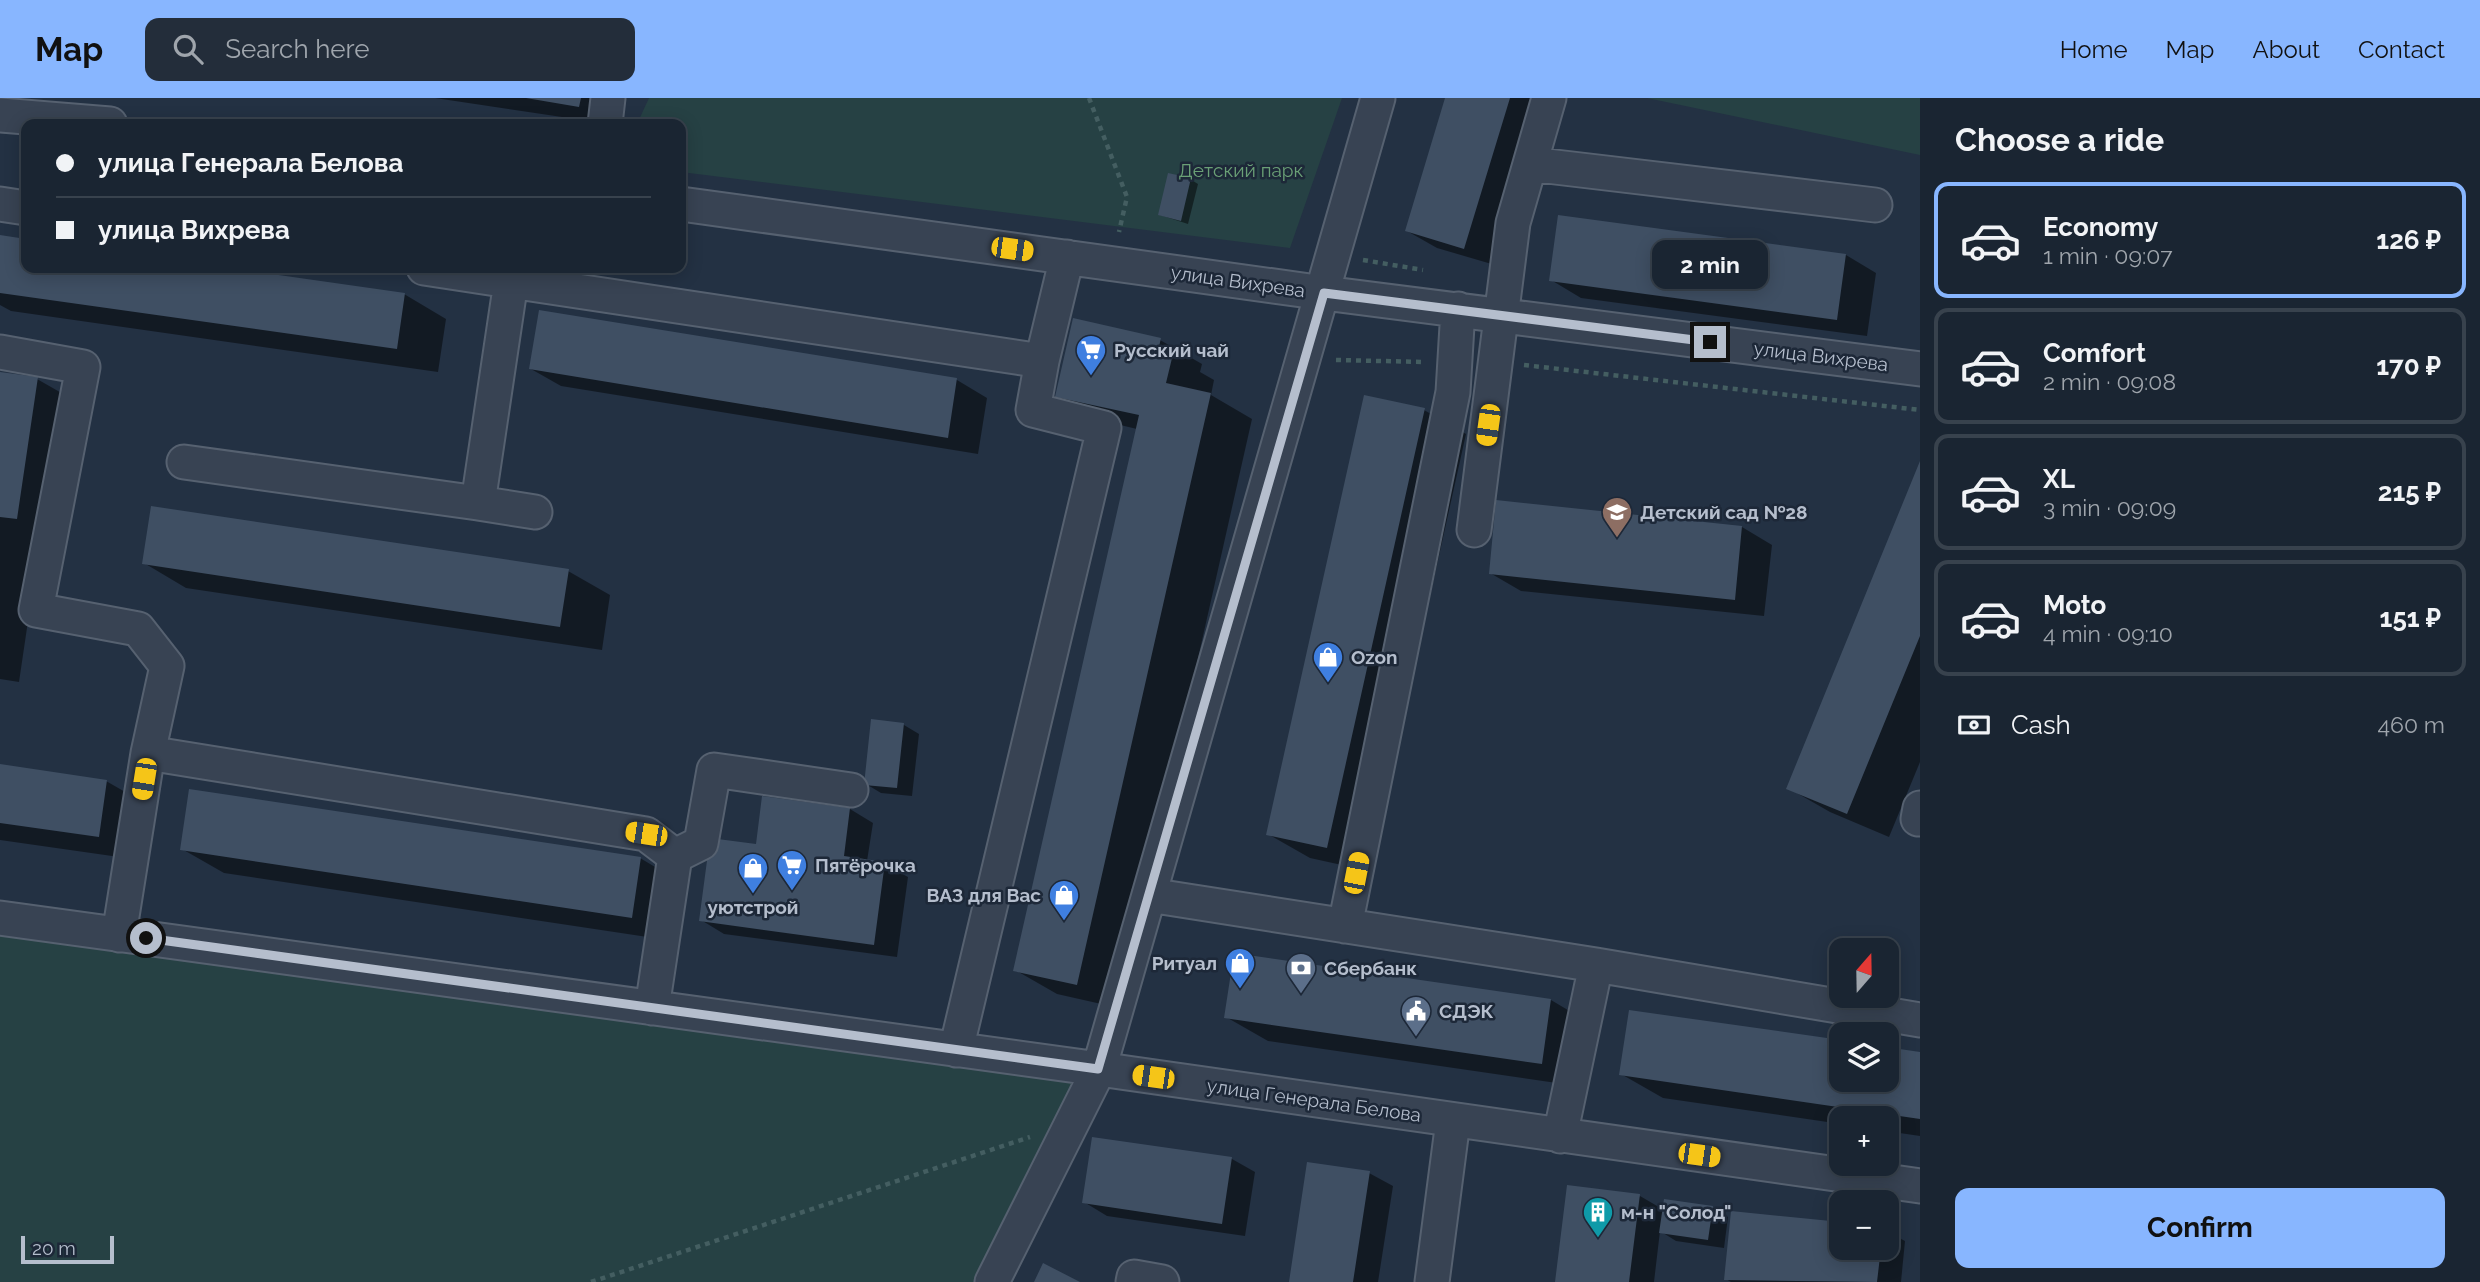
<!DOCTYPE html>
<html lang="en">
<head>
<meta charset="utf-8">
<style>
	body { margin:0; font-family:Raleway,sans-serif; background:#232d3a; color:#f1f3f6; height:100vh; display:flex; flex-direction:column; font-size:26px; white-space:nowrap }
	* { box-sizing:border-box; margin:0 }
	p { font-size:23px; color:#9fa5ac }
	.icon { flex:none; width:38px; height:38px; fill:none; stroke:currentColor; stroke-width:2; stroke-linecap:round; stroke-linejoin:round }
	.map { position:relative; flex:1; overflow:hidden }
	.drawer { display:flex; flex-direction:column; background:#1a2532; width:560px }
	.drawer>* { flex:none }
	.guide { position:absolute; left:21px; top:21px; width:665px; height:154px; border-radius:14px; box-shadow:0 4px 18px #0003,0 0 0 2px #38424d; display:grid; align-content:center; height:154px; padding:0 35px; background:#1a2532 }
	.needle { width:46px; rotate:20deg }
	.tools { position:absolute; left:1829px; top:840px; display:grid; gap:14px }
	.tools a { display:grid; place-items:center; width:70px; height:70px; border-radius:14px; background:#1a2532; box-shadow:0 4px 18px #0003,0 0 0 2px #38424d; font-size:35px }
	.scale { position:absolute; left:21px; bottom:18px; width:93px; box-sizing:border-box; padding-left:7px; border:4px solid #b5becd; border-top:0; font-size:19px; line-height:24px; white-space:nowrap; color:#b5becd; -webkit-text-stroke:5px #1d2838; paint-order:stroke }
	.end { position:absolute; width:32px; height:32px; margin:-16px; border:9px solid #b5becd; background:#111; box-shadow:0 0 0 4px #111 }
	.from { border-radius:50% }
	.bubble { position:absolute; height:49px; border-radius:14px; background:#1a2532; box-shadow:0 4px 18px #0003,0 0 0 2px #38424d; font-size:23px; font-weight:700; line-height:49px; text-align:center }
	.car { position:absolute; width:21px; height:42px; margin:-21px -10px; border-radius:9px; box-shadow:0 0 5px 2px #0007; background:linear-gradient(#f5c518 24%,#345 0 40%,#f5c518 0 76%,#345 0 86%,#f5c518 0) }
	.guide b { display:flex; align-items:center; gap:24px; height:66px; font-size:26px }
	.guide b+b { border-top:2px solid #38424d }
	.guide i { width:18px; height:18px; background:#f1f3f6 }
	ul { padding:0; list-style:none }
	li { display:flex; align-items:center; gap:21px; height:116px; margin:0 14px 10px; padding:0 21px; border:4px solid #38424d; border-radius:14px }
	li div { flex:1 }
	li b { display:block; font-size:26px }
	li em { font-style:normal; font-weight:700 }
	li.selected { border-color:#88b6ff }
	li>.icon { width:63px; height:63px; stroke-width:1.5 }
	h2 { padding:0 35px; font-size:32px; line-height:84px }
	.pay { display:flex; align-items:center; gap:18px; height:77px; padding:0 35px; font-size:26px }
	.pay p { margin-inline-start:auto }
	.button { display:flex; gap:14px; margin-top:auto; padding:14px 35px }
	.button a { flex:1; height:80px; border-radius:14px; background:#88b6ff; color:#111; font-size:28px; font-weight:700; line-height:80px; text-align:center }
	header { display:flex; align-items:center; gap:42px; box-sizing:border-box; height:98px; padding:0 35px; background:#88b6ff; color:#111 }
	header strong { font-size:33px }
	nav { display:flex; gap:38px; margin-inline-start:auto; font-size:24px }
	.search { width:490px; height:63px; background:#232d3a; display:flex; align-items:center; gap:18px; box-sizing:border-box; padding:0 24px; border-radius:14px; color:#9fa5ac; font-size:26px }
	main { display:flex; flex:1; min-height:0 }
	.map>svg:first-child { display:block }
</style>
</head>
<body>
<header>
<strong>Map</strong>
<div class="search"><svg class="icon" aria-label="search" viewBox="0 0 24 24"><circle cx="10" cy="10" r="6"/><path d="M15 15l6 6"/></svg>Search here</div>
<nav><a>Home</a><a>Map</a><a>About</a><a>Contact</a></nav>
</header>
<main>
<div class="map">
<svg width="1920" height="1184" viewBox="0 0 1920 1184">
	<rect width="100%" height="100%" fill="#233143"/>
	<path fill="#264144" d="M 649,0 L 1342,0 L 1290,150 L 681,74 L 681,26 L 637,26 Z
		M 1647,0 L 1920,0 L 1920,57 Z
		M 0,824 L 1083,986 L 979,1184 L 0,1184 Z"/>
	<path fill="#0007" d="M 435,0 L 613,0 L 609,26 Z
		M 1447,0 L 1545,0 L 1495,167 L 1437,150 L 1407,133 Z
		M 1190,81 L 1198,86 L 1188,126 L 1160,117 Z
		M 0,138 L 26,142 L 26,170 L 219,170 L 404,196 L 446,221 L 438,274 L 11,213 L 0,207 Z
		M 1846,157 L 1876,175 L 1867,238 L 1581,200 L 1551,182 Z
		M 1160,242 L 1202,266 L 1200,274 L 1214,282 L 1211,297 L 1252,321 L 1119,910 L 1057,896 L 1015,872 L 1137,331 L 1099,322 L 1057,298 Z
		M 531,271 L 957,282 L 987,300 L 978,356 L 561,288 Z
		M 0,276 L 37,281 L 79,305 L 40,442 L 19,584 L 0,581 Z
		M 1424,312 L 1466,336 L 1369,773 L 1310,760 L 1268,736 Z
		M 1920,367 L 1920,664 L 1889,739 L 1830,714 L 1788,690 Z
		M 1742,429 L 1772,447 L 1764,518 L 1521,493 L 1490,475 Z
		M 144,465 L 568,473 L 610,497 L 602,552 L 186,490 Z
		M 873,623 L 904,627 L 919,636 L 912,698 L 881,695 L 866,686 Z
		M 0,668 L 106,683 L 148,707 L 140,762 L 0,742 Z
		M 850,711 L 873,725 L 867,763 L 884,766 L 908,779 L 897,859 L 724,836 L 701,822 Z
		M 182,751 L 640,760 L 682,785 L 674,843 L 224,775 Z
		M 1235,857 L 1551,902 L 1593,927 L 1584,989 L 1268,943 L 1226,919 Z
		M 1841,944 L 1841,982 L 1886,982 L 1920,956 L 1920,1038 L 1886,1033 L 1886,1020 L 1841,1020 L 1841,1026 L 1663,1000 L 1621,976 Z
		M 1094,1041 L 1232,1061 L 1255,1074 L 1245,1138 L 1107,1118 L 1084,1104 Z
		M 1369,1075 L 1393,1088 L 1378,1184 L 1291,1184 Z
		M 1640,1098 L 1664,1112 L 1713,1110 L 1728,1119 L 1724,1150 L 1676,1143 L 1660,1133 L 1654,1184 L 1557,1184 Z
		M 1841,1126 L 1841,1150 L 1886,1150 L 1886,1133 L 1905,1143 L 1901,1184 L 1731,1184 L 1726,1181 Z"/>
	<path fill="#3f4f63" d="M 526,0 L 581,0 L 579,9 Z
		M 1445,0 L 1510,0 L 1464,151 L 1405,133 Z
		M 1168,75 L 1191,80 L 1181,123 L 1158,117 Z
		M 1558,117 L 1846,156 L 1837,222 L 1549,183 Z
		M 0,137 L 26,141 L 26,170 L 229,170 L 405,195 L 397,251 L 0,195 Z
		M 539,212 L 957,280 L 948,340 L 529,271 Z
		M 1073,220 L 1161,240 L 1158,253 L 1173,256 L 1166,285 L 1211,295 L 1077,887 L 1013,873 L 1139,317 L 1055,299 Z
		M 0,274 L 38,279 L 17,421 L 0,419 Z
		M 1364,297 L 1425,310 L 1327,750 L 1266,737 Z
		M 1920,363 L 1920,538 L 1847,716 L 1786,691 Z
		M 1496,402 L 1742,428 L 1735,502 L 1489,476 Z
		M 151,408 L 569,471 L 560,529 L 142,466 Z
		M 871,621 L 904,625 L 897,690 L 864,687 Z
		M 0,666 L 107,682 L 99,739 L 0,725 Z
		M 189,691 L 641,759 L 632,820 L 180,752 Z
		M 762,698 L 850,710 L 844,758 L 885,764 L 874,847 L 699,823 L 710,740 L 756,746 Z
		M 1234,855 L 1551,901 L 1542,966 L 1224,920 Z
		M 1629,912 L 1841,942 L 1841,982 L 1886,982 L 1886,949 L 1920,954 L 1920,1021 L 1619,977 Z
		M 1092,1039 L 1232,1059 L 1222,1126 L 1082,1105 Z
		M 1307,1064 L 1370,1073 L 1353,1184 L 1289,1184 Z
		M 1567,1087 L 1640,1096 L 1629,1184 L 1555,1184 Z
		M 1664,1101 L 1713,1108 L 1708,1142 L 1659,1135 Z
		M 1731,1113 L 1841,1124 L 1841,1150 L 1881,1150 L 1877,1184 L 1724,1182 Z
		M 1043,1165 L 1080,1184 L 1034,1184 Z"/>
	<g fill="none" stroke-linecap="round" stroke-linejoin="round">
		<g stroke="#566170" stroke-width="37">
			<path id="minor" d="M 0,17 L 110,26
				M 605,26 L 608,0
				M 1530,66 L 1875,107
				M 0,106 L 26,110
				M 681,106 L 1324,195 L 1920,271
				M 424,170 L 1042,263 L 1067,159
				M 0,254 L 83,269 L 36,512 L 138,531 L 167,568 L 148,655
				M 184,364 L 478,405 L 513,170
				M 478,405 L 535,414
				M 1474,432 L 1513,125 L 1549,0
				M 1918,721 L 1920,710
				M 675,758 L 701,745 L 714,672 L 851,692
				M 1149,797 L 1596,867 L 1920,922
				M 0,820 L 1099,971 L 1920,1088
				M 1345,828 L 1453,294 L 1458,211
				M 119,837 L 148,655 L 646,736 L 675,758 L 652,910
				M 956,952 L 1104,330 L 1033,312 L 1042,263
				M 1560,1038 L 1596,867
				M 992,1184 L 1099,971 L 1378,0
				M 1133,1184 L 1134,1179 L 1162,1184
				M 1432,1184 L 1453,1023"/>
		</g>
		<path stroke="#445e61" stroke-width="4.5" stroke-dasharray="5 5" stroke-linecap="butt" d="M 1089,0 L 1127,99 L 1119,134
			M 1363,162 L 1423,172
			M 1336,262 L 1425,264
			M 1524,267 L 1920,312
			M 591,1184 L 1030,1039"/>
		<use href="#minor" stroke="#384353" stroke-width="33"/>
	</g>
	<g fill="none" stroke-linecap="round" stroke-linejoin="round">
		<path stroke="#b5becd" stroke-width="9" d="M 146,840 L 1098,971 L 1324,195 L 1710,244"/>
	</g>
	<defs>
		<g id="supermarket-pin" transform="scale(1.575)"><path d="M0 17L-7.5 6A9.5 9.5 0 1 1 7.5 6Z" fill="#3f7fe0" stroke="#1d2838"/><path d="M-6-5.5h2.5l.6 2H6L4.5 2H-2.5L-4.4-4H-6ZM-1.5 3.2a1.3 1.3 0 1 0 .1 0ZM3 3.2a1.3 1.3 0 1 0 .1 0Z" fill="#fff"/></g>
		<g id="school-pin" transform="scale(1.575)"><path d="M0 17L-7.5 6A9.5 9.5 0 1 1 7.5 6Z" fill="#8d6e63" stroke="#1d2838"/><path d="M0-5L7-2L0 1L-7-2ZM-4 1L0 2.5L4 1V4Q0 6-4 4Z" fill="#fff"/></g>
		<g id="shop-pin" transform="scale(1.575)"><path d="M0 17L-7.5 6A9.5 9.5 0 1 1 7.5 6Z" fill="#3f7fe0" stroke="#1d2838"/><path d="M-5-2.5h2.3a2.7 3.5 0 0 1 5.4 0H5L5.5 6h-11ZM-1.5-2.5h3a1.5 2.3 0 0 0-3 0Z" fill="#fff"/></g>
		<g id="bank-pin" transform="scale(1.575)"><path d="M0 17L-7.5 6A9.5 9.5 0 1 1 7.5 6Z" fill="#5c6f8a" stroke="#1d2838"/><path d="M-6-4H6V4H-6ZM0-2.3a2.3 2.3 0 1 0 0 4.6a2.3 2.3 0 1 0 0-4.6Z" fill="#fff"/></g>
		<g id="civic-pin" transform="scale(1.575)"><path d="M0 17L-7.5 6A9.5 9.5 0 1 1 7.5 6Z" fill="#5c6f8a" stroke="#1d2838"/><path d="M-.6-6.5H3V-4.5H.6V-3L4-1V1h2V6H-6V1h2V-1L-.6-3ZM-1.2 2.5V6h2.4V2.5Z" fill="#fff"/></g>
		<g id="building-pin" transform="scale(1.575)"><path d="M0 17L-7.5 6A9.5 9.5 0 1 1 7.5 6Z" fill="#0f9aa8" stroke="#1d2838"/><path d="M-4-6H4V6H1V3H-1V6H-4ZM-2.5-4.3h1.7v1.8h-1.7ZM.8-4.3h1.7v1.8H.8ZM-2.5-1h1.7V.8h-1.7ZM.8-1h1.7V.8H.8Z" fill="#fff"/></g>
	</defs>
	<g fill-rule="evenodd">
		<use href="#supermarket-pin" x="1091" y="252"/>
		<use href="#school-pin" x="1617" y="414"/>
		<use href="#shop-pin" x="1328" y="559"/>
		<use href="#supermarket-pin" x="792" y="767"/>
		<use href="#shop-pin" x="753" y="770"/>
		<use href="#shop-pin" x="1064" y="797"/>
		<use href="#shop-pin" x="1240" y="865"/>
		<use href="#bank-pin" x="1301" y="870"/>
		<use href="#civic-pin" x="1416" y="913"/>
		<use href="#building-pin" x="1598" y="1114"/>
	</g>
	<g text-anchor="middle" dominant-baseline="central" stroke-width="5" stroke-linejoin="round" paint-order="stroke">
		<g font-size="19" fill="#6aa076" stroke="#1d2838">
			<text x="1241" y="72">Детский парк</text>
		</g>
		<g font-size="19" fill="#b5becd" stroke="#1d2838">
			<text transform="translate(1238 183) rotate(8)">улица Вихрева</text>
			<text transform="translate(1821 258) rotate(7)">улица Вихрева</text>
			<text transform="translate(1314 1002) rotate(8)">улица Генерала Белова</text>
		</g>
		<g font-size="19" font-weight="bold" fill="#b5becd" stroke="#1d2838" text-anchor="start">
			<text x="1114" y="252">Русский чай</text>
			<text x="1640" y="414">Детский сад №28</text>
			<text x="1351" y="559">Ozon</text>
			<text x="815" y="767">Пятёрочка</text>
			<text x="1041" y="797" text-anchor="end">ВАЗ для Вас</text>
			<text x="753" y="809" text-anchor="middle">уютстрой</text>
			<text x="1217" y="865" text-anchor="end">Ритуал</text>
			<text x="1324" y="870">Сбербанк</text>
			<text x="1439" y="913">СДЭК</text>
			<text x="1621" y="1114">м-н "Солод"</text>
		</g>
	</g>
</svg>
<div class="tools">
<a><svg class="needle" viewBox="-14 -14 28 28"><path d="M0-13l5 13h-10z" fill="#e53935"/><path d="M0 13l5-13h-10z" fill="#9fa5ac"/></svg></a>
<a><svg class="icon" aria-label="layers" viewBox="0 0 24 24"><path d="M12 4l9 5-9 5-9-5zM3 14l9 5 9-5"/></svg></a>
<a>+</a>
<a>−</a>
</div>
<div class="scale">20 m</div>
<i class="end from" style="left:146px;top:840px"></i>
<i class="end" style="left:1710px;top:244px"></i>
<div class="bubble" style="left:1652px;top:142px;width:116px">2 min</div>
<i class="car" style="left:1012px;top:151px;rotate:98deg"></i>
<i class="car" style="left:1488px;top:327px;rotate:188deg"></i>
<i class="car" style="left:144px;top:681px;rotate:189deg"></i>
<i class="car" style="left:646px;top:736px;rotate:279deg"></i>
<i class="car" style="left:1356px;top:775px;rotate:11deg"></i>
<i class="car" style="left:1153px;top:979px;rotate:278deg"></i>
<i class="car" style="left:1699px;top:1057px;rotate:98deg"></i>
<div class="guide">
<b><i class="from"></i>улица Генерала Белова</b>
<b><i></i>улица Вихрева</b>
</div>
</div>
<section class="drawer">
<h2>Choose a ride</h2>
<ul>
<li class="selected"><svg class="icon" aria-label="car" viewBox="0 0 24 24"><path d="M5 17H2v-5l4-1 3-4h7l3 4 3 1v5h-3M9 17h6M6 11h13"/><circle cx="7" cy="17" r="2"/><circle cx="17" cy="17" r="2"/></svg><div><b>Economy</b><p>1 min · 09:07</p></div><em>126 ₽</em></li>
<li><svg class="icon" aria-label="car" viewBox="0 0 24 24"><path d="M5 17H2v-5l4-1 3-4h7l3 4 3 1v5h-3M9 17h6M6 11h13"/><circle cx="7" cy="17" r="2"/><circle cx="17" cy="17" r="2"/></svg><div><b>Comfort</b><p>2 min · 09:08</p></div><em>170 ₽</em></li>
<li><svg class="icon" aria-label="car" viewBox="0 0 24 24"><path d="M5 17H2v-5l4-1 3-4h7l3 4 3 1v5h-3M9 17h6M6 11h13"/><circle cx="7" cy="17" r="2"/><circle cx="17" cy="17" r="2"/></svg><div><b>XL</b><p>3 min · 09:09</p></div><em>215 ₽</em></li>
<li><svg class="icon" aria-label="car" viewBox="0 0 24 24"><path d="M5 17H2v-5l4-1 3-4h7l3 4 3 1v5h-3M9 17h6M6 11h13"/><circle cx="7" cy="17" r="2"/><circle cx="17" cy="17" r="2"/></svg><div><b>Moto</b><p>4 min · 09:10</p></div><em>151 ₽</em></li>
</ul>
<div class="pay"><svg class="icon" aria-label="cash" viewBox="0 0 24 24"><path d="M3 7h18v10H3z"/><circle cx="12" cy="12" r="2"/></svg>Cash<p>460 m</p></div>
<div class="button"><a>Confirm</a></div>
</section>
</main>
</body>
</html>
